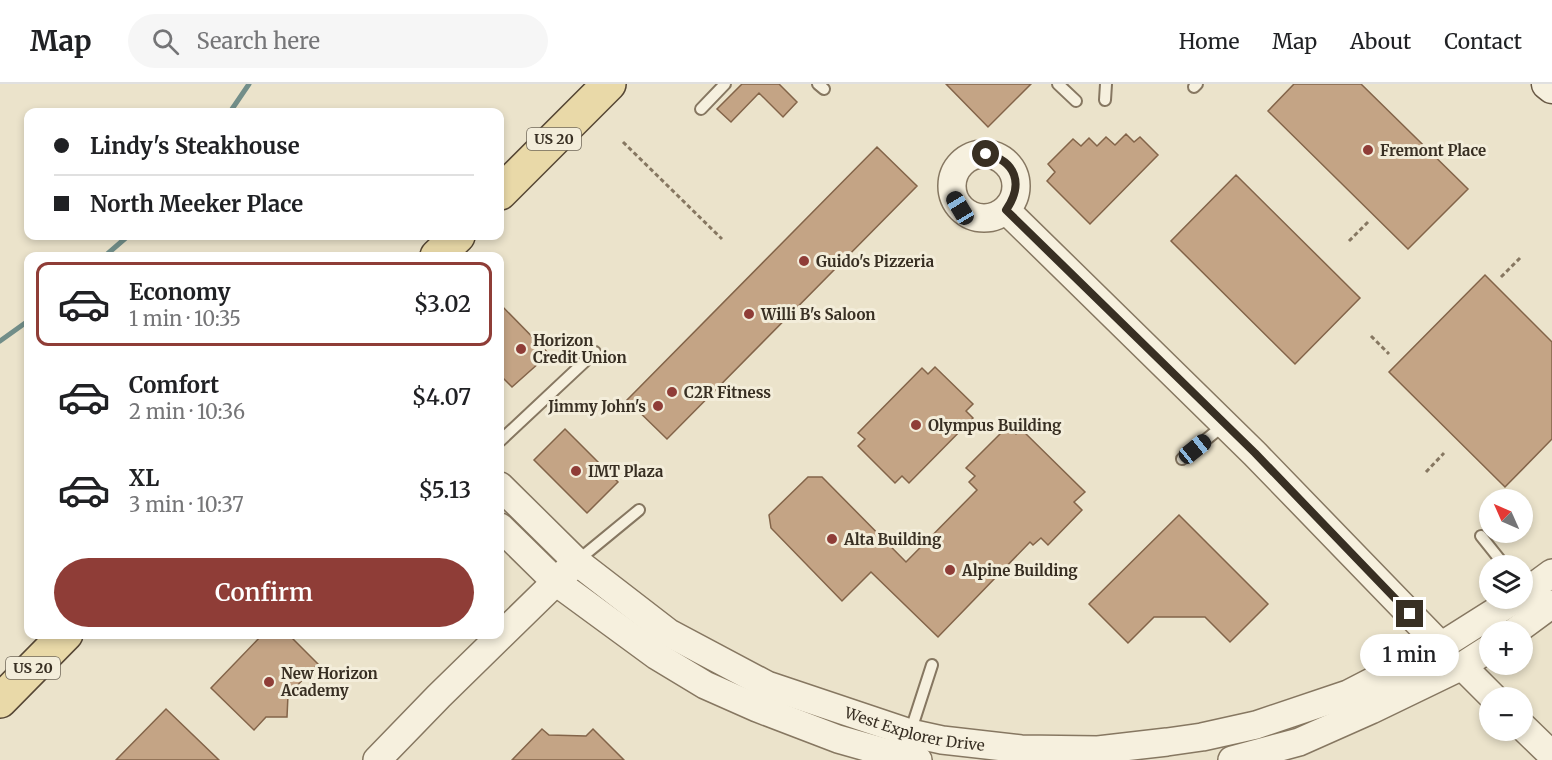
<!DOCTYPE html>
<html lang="en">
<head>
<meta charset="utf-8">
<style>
	body { margin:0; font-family:Merriweather,serif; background:#f6f6f6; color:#202124; height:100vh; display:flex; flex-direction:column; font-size:22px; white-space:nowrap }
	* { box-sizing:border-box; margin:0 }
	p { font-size:20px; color:#757577 }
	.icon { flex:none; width:33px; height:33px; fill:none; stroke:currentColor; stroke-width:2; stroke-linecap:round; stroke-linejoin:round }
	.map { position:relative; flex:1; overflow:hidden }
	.sheet { position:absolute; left:24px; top:168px; width:480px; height:387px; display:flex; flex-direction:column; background:#fff; border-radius:12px; box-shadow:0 3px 9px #0003 }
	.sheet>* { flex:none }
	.hud { position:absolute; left:24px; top:24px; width:480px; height:132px; border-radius:12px; box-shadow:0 3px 9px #0003; display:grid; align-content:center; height:132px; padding:0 30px; background:#fff }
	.needle { width:39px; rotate:315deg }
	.buttons { position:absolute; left:1479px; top:405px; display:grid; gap:12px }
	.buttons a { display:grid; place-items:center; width:54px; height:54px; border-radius:50%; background:#fff; box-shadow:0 3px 9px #0003; font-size:30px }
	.end { position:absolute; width:27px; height:27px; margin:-14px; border:8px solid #382f23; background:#fff; box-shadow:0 0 0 3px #fff }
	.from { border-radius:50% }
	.bubble { position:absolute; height:42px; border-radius:21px; background:#fff; box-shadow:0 3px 9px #0003; font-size:20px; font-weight:600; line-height:42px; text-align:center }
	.car { position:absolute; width:18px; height:36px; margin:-18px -9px; border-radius:8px; box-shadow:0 0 4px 2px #0007; background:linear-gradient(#222 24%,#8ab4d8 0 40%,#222 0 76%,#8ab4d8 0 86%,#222 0) }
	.hud b { display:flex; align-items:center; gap:21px; height:57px; font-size:22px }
	.hud b+b { border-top:2px solid #e0e0e0 }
	.hud i { width:15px; height:15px; background:#202124 }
	ul { padding:10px 0 0; list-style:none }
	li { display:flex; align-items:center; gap:18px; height:84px; margin:0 12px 9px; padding:0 18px; border:3px solid transparent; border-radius:12px }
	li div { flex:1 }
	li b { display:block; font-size:22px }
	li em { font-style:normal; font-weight:600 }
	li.on { border-color:#8f3d37 }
	li>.icon { width:54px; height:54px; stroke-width:1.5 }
	.action { display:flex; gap:12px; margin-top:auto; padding:12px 30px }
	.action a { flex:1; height:69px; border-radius:36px; background:#8f3d37; color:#fff; font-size:24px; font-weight:600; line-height:69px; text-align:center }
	header { display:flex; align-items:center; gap:36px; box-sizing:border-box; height:84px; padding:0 30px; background:#fff; border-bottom:2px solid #e0e0e0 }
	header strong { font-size:28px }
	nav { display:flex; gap:33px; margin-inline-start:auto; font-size:21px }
	.search { width:420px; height:54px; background:#f6f6f6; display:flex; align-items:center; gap:15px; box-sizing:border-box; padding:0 21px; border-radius:33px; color:#757577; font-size:22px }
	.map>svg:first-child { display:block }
</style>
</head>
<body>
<header>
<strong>Map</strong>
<div class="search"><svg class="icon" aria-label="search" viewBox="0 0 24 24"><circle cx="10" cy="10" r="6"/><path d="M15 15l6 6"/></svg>Search here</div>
<nav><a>Home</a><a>Map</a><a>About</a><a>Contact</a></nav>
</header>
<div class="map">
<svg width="1552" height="676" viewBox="0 0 1552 676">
	<rect width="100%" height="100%" fill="#ebe3cb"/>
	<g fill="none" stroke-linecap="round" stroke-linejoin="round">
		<path stroke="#728e89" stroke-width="5" d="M 230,28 L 249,0
			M 105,172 L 128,152
			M 0,257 L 28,237"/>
	</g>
	<path fill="#c4a485" stroke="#836449" stroke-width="1.5" d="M 742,0 L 779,0 L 797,18 L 783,33 L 759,9 L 731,38 L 717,25 Z
		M 946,0 L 1031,0 L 988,43 Z
		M 1294,0 L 1361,0 L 1468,105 L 1408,165 L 1268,27 Z
		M 1126,50 L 1134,58 L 1140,53 L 1158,71 L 1090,140 L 1047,97 L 1055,88 L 1048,80 L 1073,55 L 1081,62 L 1089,54 L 1097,62 L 1106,53 L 1115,61 Z
		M 877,63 L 917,102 L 667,355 L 627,316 Z
		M 1236,91 L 1360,214 L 1295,280 L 1171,157 Z
		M 1485,191 L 1552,258 L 1552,355 L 1505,403 L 1389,288 Z
		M 500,220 L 549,270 L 512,303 L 500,291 Z
		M 935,283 L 973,320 L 966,327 L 973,334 L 909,399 L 902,392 L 895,399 L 858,362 L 865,355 L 858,349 L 922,284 L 928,290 Z
		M 1008,342 L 1016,350 L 1021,345 L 1085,408 L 1074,418 L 1082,426 L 1048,461 L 1041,454 L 1033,461 L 1030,458 L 938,553 L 871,488 L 842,517 L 771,444 L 769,431 L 808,393 L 822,393 L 906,478 L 977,406 L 969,398 L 975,392 L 966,384 Z
		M 565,345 L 618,398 L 587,429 L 534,376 Z
		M 1179,431 L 1268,520 L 1230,558 L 1205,533 L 1154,533 L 1128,559 L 1089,520 Z
		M 263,550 L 288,550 L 318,580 L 288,611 L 287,633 L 266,633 L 254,646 L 211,604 Z
		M 166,625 L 219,676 L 116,676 Z
		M 542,645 L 549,651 L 586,652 L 593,645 L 624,676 L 512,676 Z"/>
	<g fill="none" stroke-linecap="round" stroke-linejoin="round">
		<g stroke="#867761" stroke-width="14">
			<path id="service" d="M 818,0 L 824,5
				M 1058,0 L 1076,17
				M 1194,3 L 1197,0
				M 1105,16 L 1106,0
				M 701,25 L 725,0
				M 500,357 L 595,268
				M 1182,375 L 1224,341
				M 1481,452 L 1505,482
				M 577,477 L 639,426
				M 910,649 L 932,581"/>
		</g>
		<g stroke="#867761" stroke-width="30">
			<g id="tertiary">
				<circle cx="984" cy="102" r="32"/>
				<path d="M 1006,126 L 1255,370 L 1441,562"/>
				<path id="s1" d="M 500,402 L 577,478 L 669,549 L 767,601 L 910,649 L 942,656 L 1021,665 L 1098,666 L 1167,658 L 1202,653 L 1256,641 L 1348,610 L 1441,562 L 1517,514"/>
				<path d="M 500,443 L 556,498 L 657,572 L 705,601 L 757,624 L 838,655 L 905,674 L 918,676"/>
				<path d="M 1522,511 L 1552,489"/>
				<path d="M 1514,548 L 1552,520"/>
				<path d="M 1462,582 L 1494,614"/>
				<path d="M 1522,642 L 1552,671"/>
				<path d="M 377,676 L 439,612 L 569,485"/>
				<path d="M 1232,676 L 1299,658 L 1371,626 L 1462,582 L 1490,564"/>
			</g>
		</g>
		<g stroke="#685844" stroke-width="33">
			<path id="secondary" d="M 1547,0 L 1552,4"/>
		</g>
		<g stroke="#554634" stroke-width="36">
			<path id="primary" d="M 500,109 L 609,0
				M 437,172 L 458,152
				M 0,617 L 66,550"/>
		</g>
		<path stroke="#867761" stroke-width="3" stroke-dasharray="4.5 3" stroke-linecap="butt" d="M 623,58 L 722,155
			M 1349,157 L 1368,138
			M 1501,193 L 1520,174
			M 1371,252 L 1389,270
			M 1426,388 L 1444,369"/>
		<use href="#service" stroke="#f6f0de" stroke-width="10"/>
		<use href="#tertiary" stroke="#f6f0de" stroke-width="27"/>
		<use href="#secondary" stroke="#f6f0de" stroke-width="30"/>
		<use href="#primary" stroke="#e9d9a8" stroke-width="33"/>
	</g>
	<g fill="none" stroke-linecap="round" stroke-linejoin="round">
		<path stroke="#382f23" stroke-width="8" d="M 986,70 C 1016,77 1024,100 1006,126 L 1255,369 L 1410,530"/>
	</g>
	<g fill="#8f3d37" stroke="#f3edda" stroke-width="2">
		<circle cx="1368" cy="66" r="6"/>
		<circle cx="804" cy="177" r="6"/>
		<circle cx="749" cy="230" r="6"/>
		<circle cx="521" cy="265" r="6"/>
		<circle cx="672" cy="308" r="6"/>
		<circle cx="658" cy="322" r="6"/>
		<circle cx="916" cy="341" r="6"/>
		<circle cx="576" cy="387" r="6"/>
		<circle cx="832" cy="455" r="6"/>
		<circle cx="950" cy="486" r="6"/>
		<circle cx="269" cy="598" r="6"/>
	</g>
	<g text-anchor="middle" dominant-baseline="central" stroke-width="6" stroke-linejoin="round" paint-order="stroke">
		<g fill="#f3edda" stroke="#70685a" stroke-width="1.5">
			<rect x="527" y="44" width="54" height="22" rx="4.5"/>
			<rect x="6" y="573" width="54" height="22" rx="4.5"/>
		</g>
		<g font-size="14" font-weight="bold" fill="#382f23">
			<text x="554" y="55">US 20</text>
			<text x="33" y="584">US 20</text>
		</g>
		<g font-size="15" font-weight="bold" fill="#382f23" stroke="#f3edda" text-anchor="start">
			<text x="1380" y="66">Fremont Place</text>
			<text x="816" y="177">Guido's Pizzeria</text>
			<text x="761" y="230">Willi B's Saloon</text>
			<text x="533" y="256">Horizon<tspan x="533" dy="17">Credit Union</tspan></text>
			<text x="684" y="308">C2R Fitness</text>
			<text x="646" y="322" text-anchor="end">Jimmy John's</text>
			<text x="928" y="341">Olympus Building</text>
			<text x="588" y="387">IMT Plaza</text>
			<text x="844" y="455">Alta Building</text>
			<text x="962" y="486">Alpine Building</text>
			<text x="281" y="589">New Horizon<tspan x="281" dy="17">Academy</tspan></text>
		</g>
		<g font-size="15" fill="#382f23" stroke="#f3edda">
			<text stroke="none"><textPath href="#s1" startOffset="490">West Explorer Drive</textPath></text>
		</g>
	</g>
</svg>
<div class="buttons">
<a><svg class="needle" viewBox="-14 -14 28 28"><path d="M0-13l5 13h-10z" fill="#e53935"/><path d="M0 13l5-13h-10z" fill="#757577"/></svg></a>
<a><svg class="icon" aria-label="layers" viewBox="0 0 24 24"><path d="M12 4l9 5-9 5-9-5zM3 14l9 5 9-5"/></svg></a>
<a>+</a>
<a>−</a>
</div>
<i class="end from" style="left:986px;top:70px"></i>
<i class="end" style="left:1410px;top:530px"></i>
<div class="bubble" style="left:1360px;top:550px;width:99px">1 min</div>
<i class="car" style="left:960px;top:124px;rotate:329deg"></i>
<i class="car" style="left:1195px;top:365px;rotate:51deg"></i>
<div class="hud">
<b><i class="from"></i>Lindy's Steakhouse</b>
<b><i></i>North Meeker Place</b>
</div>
<section class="sheet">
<ul>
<li class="on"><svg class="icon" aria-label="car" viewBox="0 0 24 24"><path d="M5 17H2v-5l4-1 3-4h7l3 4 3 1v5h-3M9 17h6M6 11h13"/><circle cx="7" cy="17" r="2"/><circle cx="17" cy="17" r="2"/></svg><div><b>Economy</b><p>1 min · 10:35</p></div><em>$3.02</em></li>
<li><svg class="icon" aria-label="car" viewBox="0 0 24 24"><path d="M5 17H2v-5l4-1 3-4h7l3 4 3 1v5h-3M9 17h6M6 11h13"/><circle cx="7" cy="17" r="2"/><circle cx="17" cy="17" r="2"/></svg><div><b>Comfort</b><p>2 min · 10:36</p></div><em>$4.07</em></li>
<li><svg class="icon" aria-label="car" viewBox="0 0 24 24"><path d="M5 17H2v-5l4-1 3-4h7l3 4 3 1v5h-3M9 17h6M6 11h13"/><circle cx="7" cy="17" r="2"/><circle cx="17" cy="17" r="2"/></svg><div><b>XL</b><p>3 min · 10:37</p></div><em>$5.13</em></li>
</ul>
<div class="action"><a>Confirm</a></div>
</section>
</div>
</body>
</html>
